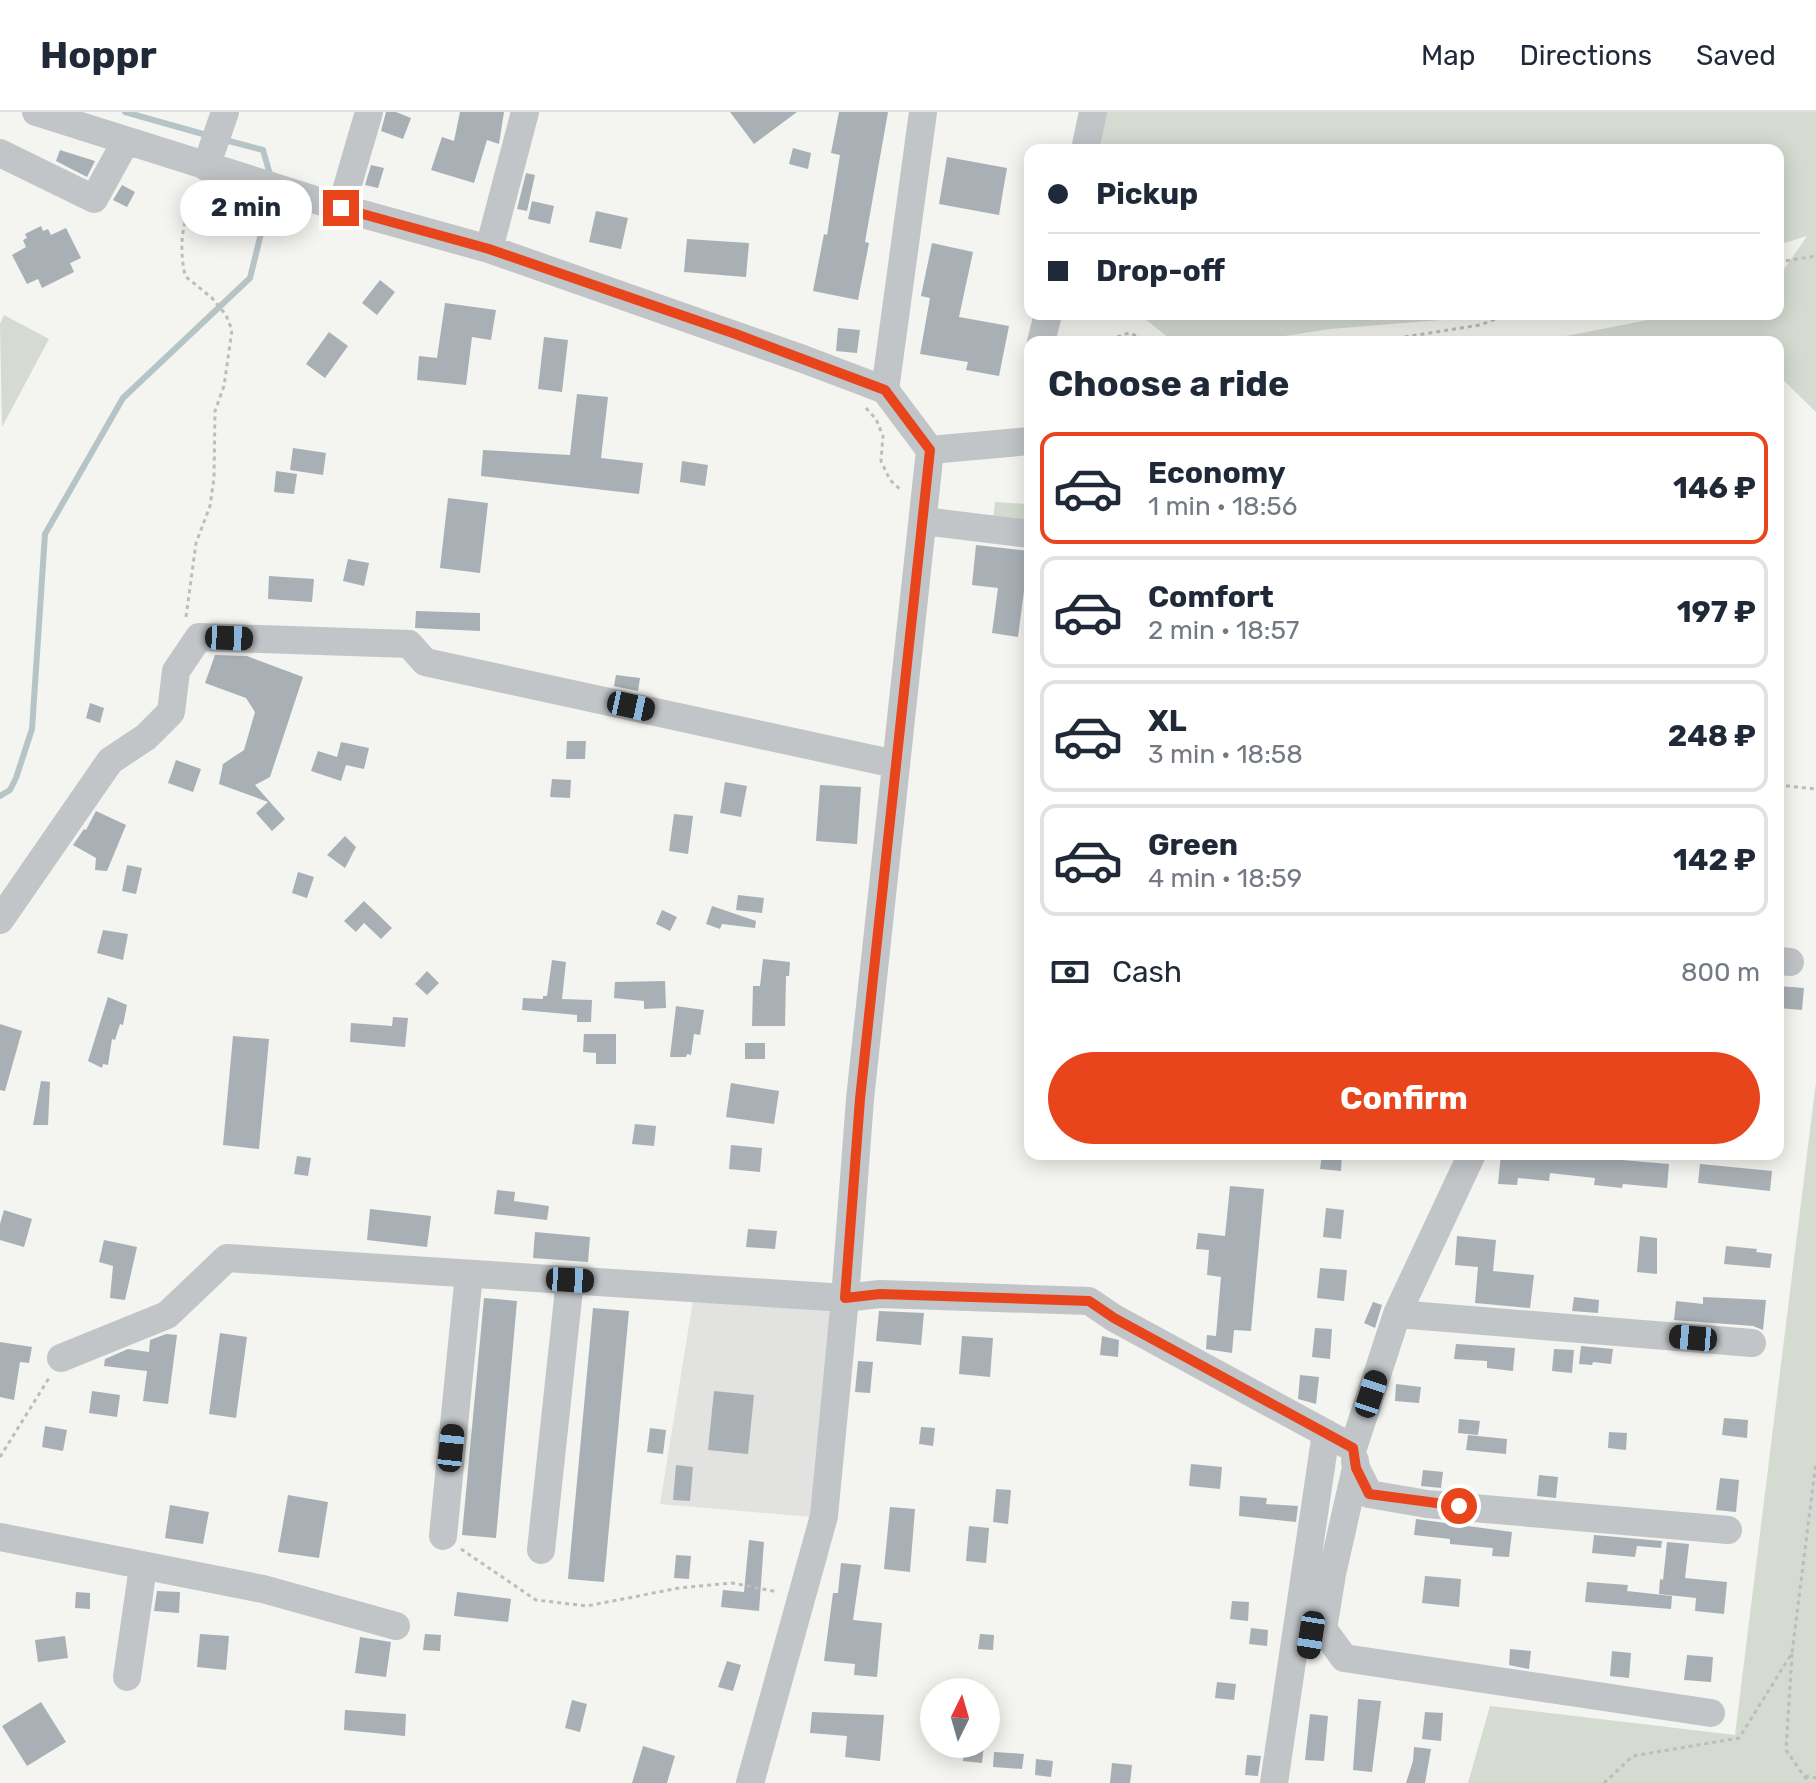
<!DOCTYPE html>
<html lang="en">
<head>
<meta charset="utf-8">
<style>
	body { margin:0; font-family:Rubik,sans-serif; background:#f6f6f7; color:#1f2937; height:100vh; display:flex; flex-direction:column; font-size:30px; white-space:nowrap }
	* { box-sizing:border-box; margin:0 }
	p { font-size:26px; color:#747a83 }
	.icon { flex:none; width:44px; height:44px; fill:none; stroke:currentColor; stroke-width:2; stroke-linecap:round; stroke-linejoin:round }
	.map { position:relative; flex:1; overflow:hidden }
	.drawer { position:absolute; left:1024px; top:224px; width:760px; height:824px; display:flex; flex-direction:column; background:#fff; border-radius:16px; box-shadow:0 4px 20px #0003 }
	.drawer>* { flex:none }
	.guide { position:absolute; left:1024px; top:32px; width:760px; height:176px; border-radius:16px; box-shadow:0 4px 20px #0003; display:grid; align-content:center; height:176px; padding:0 24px; background:#fff }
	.needle { width:52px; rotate:5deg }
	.controls { position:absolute; left:920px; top:1566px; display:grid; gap:16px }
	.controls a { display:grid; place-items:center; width:80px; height:80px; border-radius:50%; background:#fff; box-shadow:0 4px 20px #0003; font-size:40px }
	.end { position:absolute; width:36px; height:36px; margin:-18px; border:10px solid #e8451c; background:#fff; box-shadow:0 0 0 4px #fff }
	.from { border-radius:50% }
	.bubble { position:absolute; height:56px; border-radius:28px; background:#fff; box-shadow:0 4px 20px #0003; font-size:26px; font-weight:700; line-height:56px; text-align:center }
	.car { position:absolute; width:24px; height:48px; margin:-24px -12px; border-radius:10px; box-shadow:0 0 6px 2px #0007; background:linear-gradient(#222 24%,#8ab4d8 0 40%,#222 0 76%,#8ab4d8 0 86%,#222 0) }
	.guide b { display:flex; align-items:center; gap:28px; height:76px; font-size:30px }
	.guide b+b { border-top:2px solid #e0e1e3 }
	.guide i { width:20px; height:20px; background:#1f2937 }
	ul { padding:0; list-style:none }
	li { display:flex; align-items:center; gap:24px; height:112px; margin:0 16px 12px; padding:0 8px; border:4px solid #e0e1e3; border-radius:16px }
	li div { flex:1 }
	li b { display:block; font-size:30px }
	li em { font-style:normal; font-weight:700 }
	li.active { border-color:#e8451c }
	li>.icon { width:72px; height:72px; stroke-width:1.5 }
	h2 { padding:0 24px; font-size:36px; line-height:96px }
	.pay { display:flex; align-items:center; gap:20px; height:88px; padding:0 24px; font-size:30px }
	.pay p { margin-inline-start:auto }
	.action { display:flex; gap:16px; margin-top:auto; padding:16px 24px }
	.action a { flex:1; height:92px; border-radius:48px; background:#e8451c; color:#fff; font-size:32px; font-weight:700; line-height:92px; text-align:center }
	header { display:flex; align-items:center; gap:48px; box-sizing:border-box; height:112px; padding:0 40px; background:#fff; border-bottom:2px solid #e0e1e3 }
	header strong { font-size:38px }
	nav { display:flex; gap:44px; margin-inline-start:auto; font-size:28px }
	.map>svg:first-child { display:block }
</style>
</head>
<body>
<header>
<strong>Hoppr</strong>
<nav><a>Map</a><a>Directions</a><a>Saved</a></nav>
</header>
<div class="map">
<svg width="1816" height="1671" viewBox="0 0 1816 1671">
	<rect width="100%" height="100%" fill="#f4f4f0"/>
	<path fill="#e2e3e1" d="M 695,1176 L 834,1185 L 812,1405 L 660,1392 Z"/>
	<path fill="#d5dbd1" d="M 1097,0 L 1816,0 L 1816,300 L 1778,263 L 1778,230 L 1536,230 L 1678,202 L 1778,202 L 1778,166 L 1807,124 L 1778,133 L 1778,38 L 1087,38 Z
		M 1139,202 L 1471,202 L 1465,206 L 1330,217 L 1245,230 L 1174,230 Z
		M 4,203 L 49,227 L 2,315 L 0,212 Z
		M 1029,363 L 1030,413 L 993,411 L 995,390 L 1026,392 Z
		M 1816,970 L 1816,1671 L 1468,1671 L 1490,1594 L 1735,1623 Z"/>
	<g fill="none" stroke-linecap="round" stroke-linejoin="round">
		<path stroke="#b6c4c7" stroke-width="6" d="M 125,0 L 210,24
			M 225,28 L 263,38 L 271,66
			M 0,684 L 10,678 L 16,666 L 32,617 L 45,422 L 123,286 L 250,166 L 271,81"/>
	</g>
	<path fill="#a8b0b6" d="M 386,0 L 396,0 L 411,6 L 403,27 L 381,19 Z
		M 460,0 L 504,0 L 499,32 L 487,28 L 474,71 L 431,58 L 442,25 L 454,29 Z
		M 730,0 L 797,0 L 754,32 Z
		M 839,0 L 888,0 L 865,130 L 869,131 L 858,188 L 813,179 L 824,122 L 827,123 L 840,43 L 831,41 Z
		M 793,36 L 811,41 L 808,57 L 789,52 Z
		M 60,38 L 95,49 L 87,65 L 56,49 Z
		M 947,45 L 1007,56 L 999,103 L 939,92 Z
		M 371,53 L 384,56 L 378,76 L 365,73 Z
		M 526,61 L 535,63 L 527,99 L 517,97 Z
		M 122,73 L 135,80 L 127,95 L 113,88 Z
		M 532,89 L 554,94 L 550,112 L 528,107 Z
		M 596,99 L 628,106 L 621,137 L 589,130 Z
		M 41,114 L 43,119 L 48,117 L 51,123 L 66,116 L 81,146 L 70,151 L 74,160 L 42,176 L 38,167 L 27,172 L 12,143 L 26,135 L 23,128 L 27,126 L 25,122 Z
		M 687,127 L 749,131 L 746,165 L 684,160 Z
		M 932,131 L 973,140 L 959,205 L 1009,214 L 999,264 L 966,258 L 968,250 L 920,242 L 930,186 L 921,184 Z
		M 380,168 L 395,180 L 377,203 L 362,191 Z
		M 445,191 L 496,198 L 491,228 L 472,225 L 466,273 L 417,268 L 419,244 L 437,246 Z
		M 838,216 L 860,218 L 857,241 L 836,239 Z
		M 329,220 L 348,234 L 325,266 L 306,252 Z
		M 544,225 L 568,228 L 562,280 L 538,277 Z
		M 577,282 L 608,285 L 601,346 L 643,351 L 639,382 L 481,364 L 483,338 L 570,343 Z
		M 293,336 L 326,341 L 323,363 L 290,358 Z
		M 682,349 L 708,353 L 705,374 L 680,370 Z
		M 276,359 L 297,362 L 294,382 L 274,380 Z
		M 448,386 L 488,391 L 480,461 L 440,456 Z
		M 976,433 L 1030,439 L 1030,479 L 1024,479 L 1018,525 L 992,521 L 998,476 L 972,473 Z
		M 348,447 L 369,451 L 364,474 L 343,469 Z
		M 269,464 L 314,467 L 312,490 L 268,487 Z
		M 416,499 L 480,501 L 480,519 L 415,516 Z
		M 215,543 L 247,544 L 303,565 L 270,665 L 255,673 L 285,707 L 272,719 L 256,701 L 268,690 L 219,672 L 223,652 L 244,638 L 255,600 L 246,586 L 205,571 Z
		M 616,563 L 640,566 L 638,579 L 614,574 Z
		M 90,591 L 104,596 L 100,611 L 86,606 Z
		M 567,629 L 586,629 L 585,647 L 566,647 Z
		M 341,630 L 369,636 L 364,657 L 346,653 L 341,669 L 311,659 L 318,639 L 337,645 Z
		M 176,648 L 201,657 L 193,680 L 168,671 Z
		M 552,667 L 571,668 L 570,686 L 550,685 Z
		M 725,670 L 747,674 L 741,705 L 720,701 Z
		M 820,673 L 861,675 L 857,732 L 816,729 Z
		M 96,699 L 126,713 L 107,759 L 95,758 L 96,746 L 73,733 L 84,717 L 86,718 Z
		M 674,702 L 693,704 L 688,742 L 669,739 Z
		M 345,724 L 356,735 L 345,756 L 327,743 Z
		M 127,753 L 142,756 L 136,782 L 122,779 Z
		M 298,760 L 314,765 L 307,786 L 292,781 Z
		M 738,783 L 764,786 L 762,801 L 736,798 Z
		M 364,789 L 392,816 L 381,827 L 364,811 L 356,820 L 344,809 Z
		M 712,794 L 756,809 L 755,816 L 722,812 L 720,817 L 706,812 Z
		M 662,798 L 677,805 L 670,819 L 656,812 Z
		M 103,818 L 128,822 L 123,848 L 97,841 Z
		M 763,847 L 790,850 L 789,864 L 786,864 L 785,914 L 752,914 L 753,874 L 760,874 Z
		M 552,848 L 566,850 L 562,887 L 592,888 L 591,910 L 577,910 L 577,903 L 522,898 L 523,886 L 543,887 L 543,884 L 547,884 Z
		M 427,859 L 439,871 L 427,883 L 415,872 Z
		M 665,869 L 666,896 L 644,897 L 644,889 L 614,886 L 615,870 Z
		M 1778,874 L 1804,876 L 1802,898 L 1778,896 Z
		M 108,885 L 127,893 L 123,913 L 120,912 L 115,928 L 112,927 L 108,953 L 103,952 L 102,956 L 88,949 Z
		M 676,894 L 704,898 L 700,923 L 694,922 L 691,943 L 687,942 L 686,945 L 670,945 Z
		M 393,905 L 408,906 L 405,935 L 350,930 L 351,911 L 392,914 Z
		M 0,912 L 22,919 L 5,979 L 0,978 Z
		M 584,922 L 616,922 L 616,952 L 596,952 L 596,941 L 583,940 Z
		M 233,924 L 269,927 L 259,1037 L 223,1033 Z
		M 745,931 L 765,931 L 765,947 L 745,947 Z
		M 41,969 L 50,970 L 48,1013 L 33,1013 Z
		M 731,971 L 779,979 L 774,1012 L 726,1005 Z
		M 635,1012 L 656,1014 L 654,1034 L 632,1032 Z
		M 731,1033 L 762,1036 L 760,1060 L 729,1057 Z
		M 1322,1042 L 1342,1042 L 1341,1059 L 1320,1057 Z
		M 1501,1042 L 1562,1043 L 1669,1052 L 1667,1076 L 1623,1072 L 1622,1076 L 1594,1073 L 1595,1066 L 1550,1061 L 1549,1069 L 1518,1066 L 1517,1073 L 1498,1072 Z
		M 297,1044 L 311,1046 L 308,1064 L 294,1062 Z
		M 1700,1052 L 1772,1059 L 1770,1079 L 1698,1071 Z
		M 1230,1074 L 1264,1077 L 1251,1219 L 1234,1218 L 1232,1241 L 1206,1237 L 1207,1223 L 1216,1224 L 1221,1165 L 1207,1163 L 1209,1138 L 1196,1137 L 1198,1121 L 1225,1124 Z
		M 497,1078 L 515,1080 L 514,1089 L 549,1094 L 547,1108 L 494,1102 Z
		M 1326,1096 L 1344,1098 L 1341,1127 L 1323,1125 Z
		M 370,1097 L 431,1104 L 427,1135 L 367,1128 Z
		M 4,1098 L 32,1107 L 24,1135 L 0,1128 L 0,1112 Z
		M 748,1117 L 777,1119 L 775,1137 L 746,1135 Z
		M 535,1120 L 590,1125 L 588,1150 L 533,1146 Z
		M 1457,1124 L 1496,1128 L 1493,1159 L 1534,1163 L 1530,1196 L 1475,1191 L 1478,1155 L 1455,1153 Z
		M 1640,1124 L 1657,1126 L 1657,1162 L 1637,1160 Z
		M 104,1128 L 137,1135 L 125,1188 L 110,1186 L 113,1154 L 99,1150 Z
		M 1726,1134 L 1757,1137 L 1756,1140 L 1772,1142 L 1770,1156 L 1724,1152 Z
		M 1320,1156 L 1347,1158 L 1344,1189 L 1317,1186 Z
		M 1574,1185 L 1599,1188 L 1598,1201 L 1572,1199 Z
		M 1703,1185 L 1766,1188 L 1763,1218 L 1753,1214 L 1674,1208 L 1676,1189 L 1703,1192 Z
		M 484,1186 L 517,1189 L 496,1426 L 462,1423 Z
		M 1373,1190 L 1382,1193 L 1375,1216 L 1364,1211 Z
		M 593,1196 L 629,1199 L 604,1470 L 568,1467 Z
		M 879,1199 L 924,1201 L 921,1233 L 876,1229 Z
		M 1315,1216 L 1332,1217 L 1330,1247 L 1312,1245 Z
		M 220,1221 L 247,1225 L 236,1306 L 209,1302 Z
		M 166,1222 L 177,1223 L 168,1292 L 143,1289 L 147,1259 L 104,1254 L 105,1247 L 128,1237 L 149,1240 L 150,1228 Z
		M 962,1224 L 993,1226 L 990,1265 L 959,1262 Z
		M 1102,1224 L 1119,1228 L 1118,1245 L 1100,1243 Z
		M 0,1230 L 32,1235 L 29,1251 L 20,1250 L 14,1288 L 0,1285 Z
		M 1456,1232 L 1515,1236 L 1513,1259 L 1487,1256 L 1487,1249 L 1454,1247 Z
		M 1581,1234 L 1613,1237 L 1611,1252 L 1593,1250 L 1592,1253 L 1579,1252 Z
		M 1554,1237 L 1574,1238 L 1572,1261 L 1552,1259 Z
		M 858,1249 L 873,1250 L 870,1281 L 855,1280 Z
		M 1300,1263 L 1319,1265 L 1316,1292 L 1298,1287 Z
		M 1396,1272 L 1421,1275 L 1419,1291 L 1395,1289 Z
		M 92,1279 L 120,1283 L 117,1305 L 89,1301 Z
		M 714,1279 L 754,1283 L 748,1342 L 708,1338 Z
		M 1724,1306 L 1748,1308 L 1747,1326 L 1722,1323 Z
		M 1459,1307 L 1480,1309 L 1478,1323 L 1458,1321 Z
		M 45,1314 L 67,1318 L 63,1339 L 42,1335 Z
		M 921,1315 L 935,1316 L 933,1334 L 919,1332 Z
		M 650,1316 L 666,1318 L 663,1342 L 647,1340 Z
		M 1609,1320 L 1627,1321 L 1626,1338 L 1608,1336 Z
		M 1468,1323 L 1507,1327 L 1506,1342 L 1466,1338 Z
		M 1191,1352 L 1222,1355 L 1220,1377 L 1189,1374 Z
		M 676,1353 L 693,1355 L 690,1389 L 673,1388 Z
		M 1423,1358 L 1443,1360 L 1441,1376 L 1421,1374 Z
		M 1539,1363 L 1558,1365 L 1556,1386 L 1537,1384 Z
		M 1720,1366 L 1739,1368 L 1736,1400 L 1716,1398 Z
		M 996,1377 L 1011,1378 L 1008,1412 L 993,1410 Z
		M 288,1383 L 328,1390 L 319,1446 L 278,1440 Z
		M 1240,1384 L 1267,1386 L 1266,1392 L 1298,1394 L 1296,1410 L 1239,1404 Z
		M 170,1393 L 209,1400 L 203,1432 L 165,1426 Z
		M 890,1395 L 915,1397 L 910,1460 L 884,1457 Z
		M 1416,1407 L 1512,1420 L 1509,1445 L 1492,1444 L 1493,1436 L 1450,1432 L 1450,1427 L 1414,1423 Z
		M 969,1414 L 989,1416 L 986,1451 L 966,1449 Z
		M 1594,1423 L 1662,1429 L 1661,1436 L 1637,1434 L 1635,1445 L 1592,1441 Z
		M 749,1428 L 764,1430 L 759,1499 L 721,1495 L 723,1478 L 744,1480 Z
		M 1667,1430 L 1689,1432 L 1685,1466 L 1727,1470 L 1724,1502 L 1695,1499 L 1696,1486 L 1659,1482 L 1660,1467 L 1663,1468 Z
		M 676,1443 L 691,1444 L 689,1467 L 674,1466 Z
		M 841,1451 L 861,1453 L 853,1508 L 882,1511 L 877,1565 L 854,1563 L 855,1552 L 824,1549 L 833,1481 L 838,1481 Z
		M 1425,1464 L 1461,1467 L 1459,1495 L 1422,1491 Z
		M 1587,1470 L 1628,1473 L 1627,1479 L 1672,1484 L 1671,1497 L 1585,1490 Z
		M 157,1479 L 180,1480 L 179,1501 L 154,1499 Z
		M 76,1480 L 90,1481 L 90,1497 L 75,1496 Z
		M 457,1480 L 511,1487 L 508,1510 L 454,1504 Z
		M 1232,1489 L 1249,1490 L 1248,1509 L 1230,1507 Z
		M 1251,1516 L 1268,1518 L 1267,1534 L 1249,1532 Z
		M 200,1522 L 229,1524 L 226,1558 L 197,1555 Z
		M 425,1522 L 441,1523 L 440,1539 L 423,1538 Z
		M 980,1522 L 994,1523 L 993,1538 L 978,1537 Z
		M 65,1524 L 68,1546 L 38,1550 L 35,1528 Z
		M 360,1525 L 391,1530 L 386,1565 L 355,1561 Z
		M 1510,1537 L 1531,1539 L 1529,1557 L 1509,1553 Z
		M 1612,1539 L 1631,1541 L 1629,1566 L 1610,1564 Z
		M 1687,1543 L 1713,1545 L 1711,1570 L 1684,1568 Z
		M 727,1549 L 741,1553 L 733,1579 L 718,1575 Z
		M 1217,1570 L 1236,1572 L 1234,1588 L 1215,1586 Z
		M 1358,1587 L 1381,1589 L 1372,1660 L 1353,1658 Z
		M 572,1588 L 587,1592 L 580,1620 L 565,1616 Z
		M 41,1590 L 66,1630 L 27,1654 L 2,1614 Z
		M 345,1598 L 406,1602 L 405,1624 L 344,1618 Z
		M 812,1600 L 884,1603 L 880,1649 L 845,1645 L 847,1624 L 810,1621 Z
		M 1425,1600 L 1443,1601 L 1441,1629 L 1422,1627 Z
		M 1310,1602 L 1328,1604 L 1324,1649 L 1305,1648 Z
		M 965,1632 L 984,1632 L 982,1651 L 963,1649 Z
		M 643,1634 L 675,1644 L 667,1671 L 632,1671 Z
		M 1414,1635 L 1431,1637 L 1425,1671 L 1406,1671 L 1413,1649 Z
		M 994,1640 L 1024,1642 L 1022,1657 L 993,1655 Z
		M 1247,1643 L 1261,1644 L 1258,1664 L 1245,1663 Z
		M 1036,1647 L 1053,1649 L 1051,1665 L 1035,1663 Z
		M 1112,1651 L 1132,1653 L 1130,1671 L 1110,1671 Z"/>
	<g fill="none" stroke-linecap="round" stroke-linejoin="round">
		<path stroke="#bbbdbf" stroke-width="3" stroke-dasharray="4 4" stroke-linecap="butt" d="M 1778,150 L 1816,144
			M 1102,230 L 1129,221 L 1153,230
			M 1373,230 L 1480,213 L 1509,202
			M 866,296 L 876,307 L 883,324 L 881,349 L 890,368 L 902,379
			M 186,505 L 196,431 L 210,394 L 214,366 L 215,299 L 224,274 L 232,218 L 226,203 L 212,186 L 185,164 C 178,127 183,111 197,77
			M 1778,673 L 1816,677
			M 0,1345 L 49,1266
			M 461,1437 L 536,1488 L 587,1494 L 679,1476 L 732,1471 L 778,1480
			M 1792,1542 L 1786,1638 L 1809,1671
			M 1805,1664 L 1816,1666
			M 1604,1671 L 1633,1644 L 1739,1626 L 1792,1541 L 1816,1350"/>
		<path stroke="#c1c5c8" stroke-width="28" d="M 36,0 L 341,96 L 489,137 L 803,247 L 885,278 L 930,338 L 860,987 L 845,1186 L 824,1404 L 750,1671
			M 1085,38 L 1093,0
			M 0,41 L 94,87 L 126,29
			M 206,55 L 225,0
			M 341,96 L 369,0
			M 489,137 L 525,0
			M 1041,230 L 1048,202
			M 885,278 L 923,0
			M 930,338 L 1030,329
			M 924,409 L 1030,422
			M 0,808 L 110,649 L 146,625 L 171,600 L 176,559 L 199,525 L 409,532 L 425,550 L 895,652
			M 1778,849 L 1790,850
			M 1397,1202 L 1752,1231
			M 61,1246 L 167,1203 L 227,1146 L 845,1186 L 880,1182 L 1089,1189 L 1114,1206 L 1353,1336 L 1397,1202 L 1472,1042
			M 1355,1349 L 1356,1356 L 1369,1382 L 1427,1392 L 1728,1418
			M 1356,1356 L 1332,1462 L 1323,1517 L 1344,1546 L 1711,1601
			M 443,1424 L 469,1162
			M 0,1425 L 263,1477 L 396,1514
			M 541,1438 L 570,1168
			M 127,1565 L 143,1455
			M 1274,1671 L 1326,1321"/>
	</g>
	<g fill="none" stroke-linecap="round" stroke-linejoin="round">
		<path stroke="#e8451c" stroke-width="10" d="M 341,96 L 489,137 L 733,221 L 885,278 L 930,338 L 860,987 L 845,1186 L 880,1182 L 1089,1189 L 1114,1206 L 1353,1336 L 1356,1356 L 1369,1382 L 1459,1394"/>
	</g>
</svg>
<div class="controls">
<a><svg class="needle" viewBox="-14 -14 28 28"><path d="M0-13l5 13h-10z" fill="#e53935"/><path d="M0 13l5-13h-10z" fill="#747a83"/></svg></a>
</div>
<i class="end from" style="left:1459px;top:1394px"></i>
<i class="end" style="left:341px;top:96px"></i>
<div class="bubble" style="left:180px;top:68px;width:132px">2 min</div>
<i class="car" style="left:229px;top:526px;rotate:92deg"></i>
<i class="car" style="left:631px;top:594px;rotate:102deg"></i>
<i class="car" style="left:570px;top:1168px;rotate:93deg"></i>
<i class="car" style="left:1693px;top:1226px;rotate:275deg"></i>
<i class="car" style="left:1371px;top:1282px;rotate:18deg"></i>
<i class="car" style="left:451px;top:1336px;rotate:6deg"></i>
<i class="car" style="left:1311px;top:1523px;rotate:189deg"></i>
<div class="guide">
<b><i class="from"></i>Pickup</b>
<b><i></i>Drop-off</b>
</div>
<section class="drawer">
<h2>Choose a ride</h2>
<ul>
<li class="active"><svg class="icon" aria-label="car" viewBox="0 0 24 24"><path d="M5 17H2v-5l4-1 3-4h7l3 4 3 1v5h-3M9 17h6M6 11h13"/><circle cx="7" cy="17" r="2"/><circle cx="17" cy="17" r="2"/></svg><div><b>Economy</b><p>1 min · 18:56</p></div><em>146 ₽</em></li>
<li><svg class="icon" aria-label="car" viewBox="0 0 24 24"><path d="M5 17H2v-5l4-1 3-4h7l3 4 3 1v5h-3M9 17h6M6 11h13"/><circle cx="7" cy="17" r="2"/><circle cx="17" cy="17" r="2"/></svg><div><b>Comfort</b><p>2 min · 18:57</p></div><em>197 ₽</em></li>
<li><svg class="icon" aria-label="car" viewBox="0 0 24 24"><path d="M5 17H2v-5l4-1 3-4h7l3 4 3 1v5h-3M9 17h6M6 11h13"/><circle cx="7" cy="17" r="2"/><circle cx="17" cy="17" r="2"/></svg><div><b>XL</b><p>3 min · 18:58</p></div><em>248 ₽</em></li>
<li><svg class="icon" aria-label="car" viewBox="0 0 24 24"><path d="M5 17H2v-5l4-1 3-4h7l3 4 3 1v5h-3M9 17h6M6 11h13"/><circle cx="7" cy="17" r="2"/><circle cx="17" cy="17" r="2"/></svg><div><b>Green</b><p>4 min · 18:59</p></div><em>142 ₽</em></li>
</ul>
<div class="pay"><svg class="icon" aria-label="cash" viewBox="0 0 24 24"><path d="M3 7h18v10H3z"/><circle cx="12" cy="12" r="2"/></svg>Cash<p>800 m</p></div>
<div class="action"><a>Confirm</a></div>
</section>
</div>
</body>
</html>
